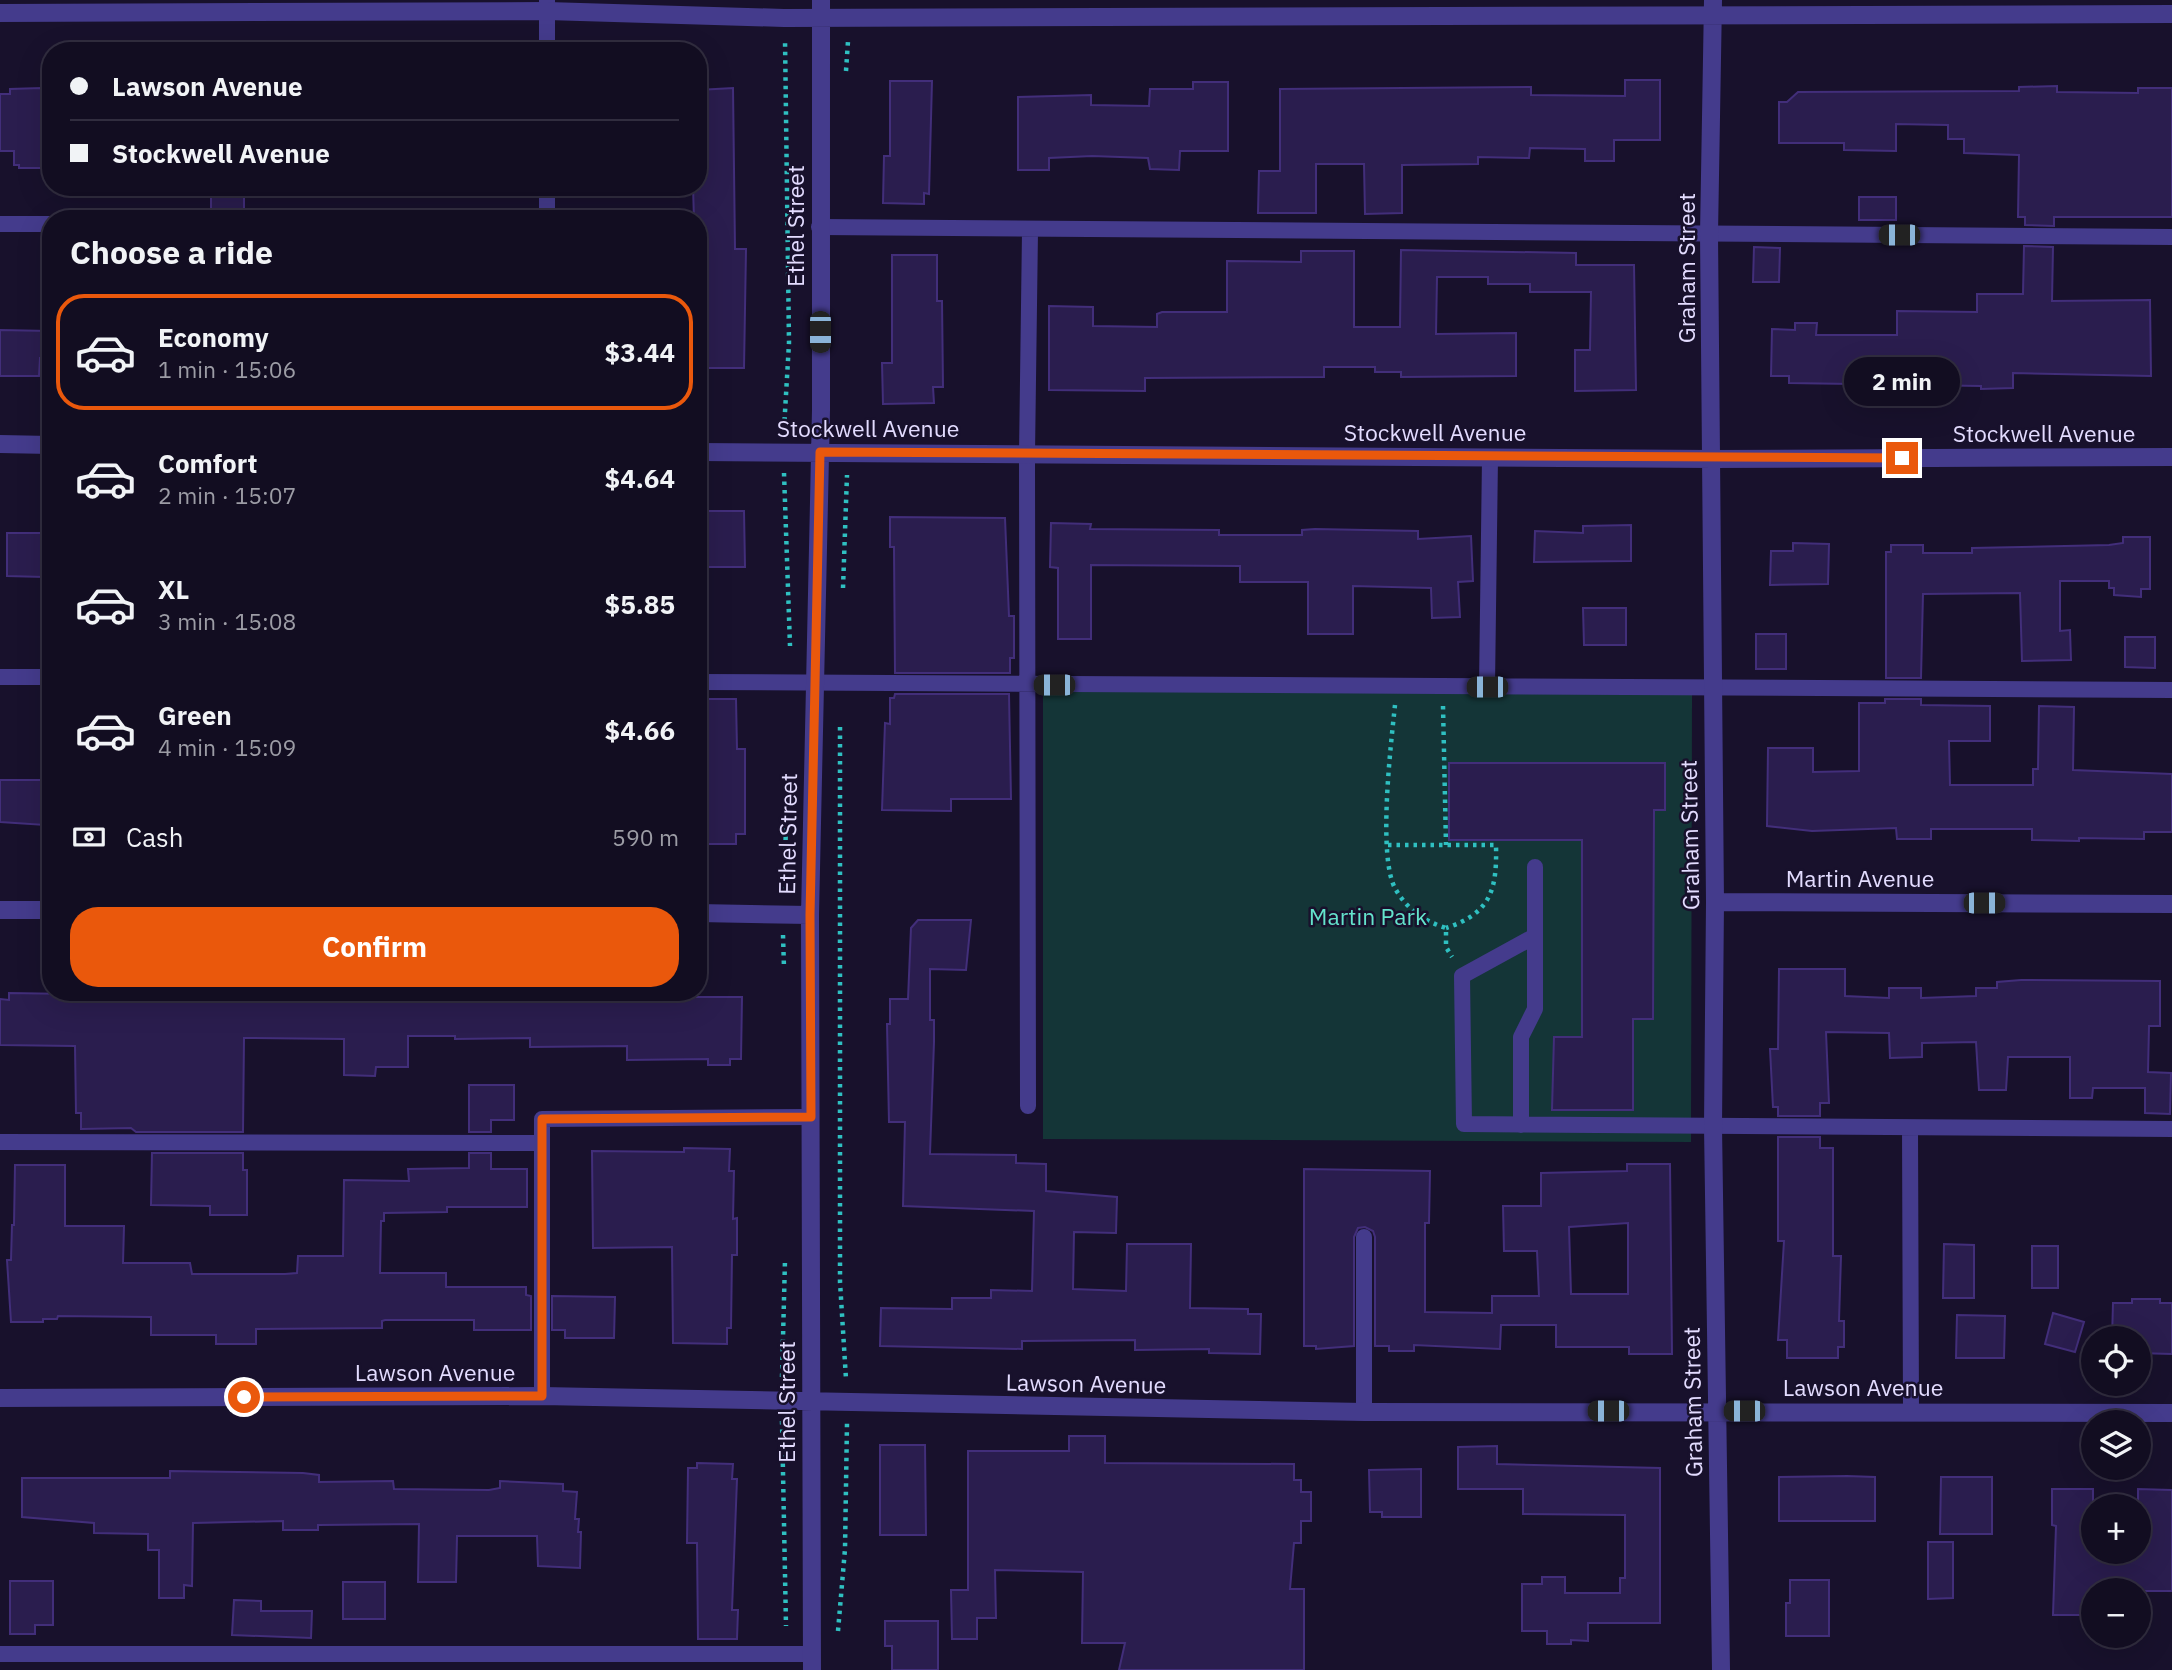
<!DOCTYPE html>
<html lang="en">
<head>
<meta charset="utf-8">
<style>
	body { margin:0; font-family:"IBM Plex Sans",sans-serif; background:#1b162a; color:#f1f3f6; height:100vh; display:flex; flex-direction:column; font-size:26px; white-space:nowrap }
	* { box-sizing:border-box; margin:0 }
	p { font-size:23px; color:#9c9ca5 }
	.icon { flex:none; width:38px; height:38px; fill:none; stroke:currentColor; stroke-width:2; stroke-linecap:round; stroke-linejoin:round }
	.map { position:relative; flex:1; overflow:hidden }
	.drawer { position:absolute; left:42px; top:210px; width:665px; height:791px; display:flex; flex-direction:column; background:#120d21; border-radius:28px; box-shadow:0 7px 28px #0002,0 0 0 2px #312d3f }
	.drawer>* { flex:none }
	.banner { position:absolute; left:42px; top:42px; width:665px; height:154px; border-radius:28px; box-shadow:0 7px 28px #0002,0 0 0 2px #312d3f; display:grid; align-content:center; height:154px; padding:0 28px; background:#120d21 }
	.controls { position:absolute; left:2081px; top:1326px; display:grid; gap:14px }
	.controls a { display:grid; place-items:center; width:70px; height:70px; border-radius:50%; background:#120d21; box-shadow:0 7px 28px #0002,0 0 0 2px #312d3f; font-size:35px }
	.end { position:absolute; width:32px; height:32px; margin:-16px; border:9px solid #ea580c; background:#fff; box-shadow:0 0 0 4px #fff }
	.from { border-radius:50% }
	.bubble { position:absolute; height:49px; border-radius:24px; background:#120d21; box-shadow:0 7px 28px #0002,0 0 0 2px #312d3f; font-size:23px; font-weight:700; line-height:49px; text-align:center }
	.car { position:absolute; width:21px; height:42px; margin:-21px -10px; border-radius:9px; box-shadow:0 0 5px 2px #0007; background:linear-gradient(#222 24%,#8ab4d8 0 40%,#222 0 76%,#8ab4d8 0 86%,#222 0) }
	.banner b { display:flex; align-items:center; gap:24px; height:66px; font-size:26px }
	.banner b+b { border-top:2px solid #312d3f }
	.banner i { width:18px; height:18px; background:#f1f3f6 }
	ul { padding:0; list-style:none }
	li { display:flex; align-items:center; gap:21px; height:116px; margin:0 14px 10px; padding:0 14px; border:4px solid transparent; border-radius:28px }
	li div { flex:1 }
	li b { display:block; font-size:26px }
	li em { font-style:normal; font-weight:700 }
	li.current { border-color:#ea580c }
	li>.icon { width:63px; height:63px; stroke-width:1.5 }
	h2 { padding:0 28px; font-size:32px; line-height:84px }
	.pay { display:flex; align-items:center; gap:18px; height:77px; padding:0 28px; font-size:26px }
	.pay p { margin-inline-start:auto }
	.action { display:flex; gap:14px; margin-top:auto; padding:14px 28px }
	.action a { flex:1; height:80px; border-radius:28px; background:#ea580c; color:#fff; font-size:28px; font-weight:700; line-height:80px; text-align:center }
	.map>svg:first-child { display:block }
</style>
</head>
<body>
<div class="map">
<svg width="2172" height="1670" viewBox="0 0 2172 1670">
	<rect width="100%" height="100%" fill="#18112c"/>
	<path fill="#143537" d="M 1043,691 L 1692,694 L 1691,1142 L 1043,1139 Z"/>
	<path fill="#2a1d4e" stroke="#422e7a" stroke-width="2" fill-rule="evenodd" d="M 1625,80 L 1660,80 L 1660,140 L 1614,140 L 1614,161 L 1585,161 L 1585,149 L 1530,148 L 1529,158 L 1478,157 L 1478,164 L 1402,165 L 1402,213 L 1365,214 L 1364,164 L 1316,164 L 1316,213 L 1258,213 L 1259,171 L 1280,171 L 1280,89 L 1531,87 L 1531,95 L 1625,96 Z
		M 890,81 L 932,81 L 929,194 L 924,193 L 924,204 L 883,203 L 884,156 L 890,156 Z
		M 1193,82 L 1228,82 L 1228,151 L 1180,151 L 1179,170 L 1150,169 L 1148,158 L 1092,156 L 1049,158 L 1049,170 L 1018,170 L 1018,97 L 1091,95 L 1091,105 L 1149,106 L 1150,89 L 1193,89 Z
		M 2057,86 L 2057,92 L 2138,93 L 2138,88 L 2172,88 L 2172,217 L 2054,217 L 2054,226 L 2025,225 L 2025,217 L 2018,217 L 2019,155 L 1964,153 L 1964,139 L 1948,139 L 1948,125 L 1896,124 L 1896,151 L 1844,150 L 1844,143 L 1779,143 L 1779,102 L 1787,102 L 1798,92 L 2019,91 L 2019,87 Z
		M 41,88 L 43,168 L 19,168 L 19,165 L 14,165 L 14,151 L 0,151 L 0,94 L 10,94 L 10,89 Z
		M 733,88 L 735,249 L 746,249 L 744,368 L 698,368 L 698,219 L 694,219 L 693,187 L 698,187 L 698,90 Z
		M 211,187 L 244,187 L 244,209 L 211,209 Z
		M 1859,197 L 1896,197 L 1896,220 L 1859,220 Z
		M 2024,246 L 2053,247 L 2052,301 L 2150,300 L 2151,376 L 2013,373 L 2013,388 L 1981,389 L 1981,386 L 1789,383 L 1789,376 L 1771,376 L 1772,329 L 1795,330 L 1795,323 L 1817,323 L 1816,335 L 1897,335 L 1897,311 L 1977,312 L 1977,294 L 2023,294 Z
		M 1754,247 L 1780,248 L 1779,282 L 1753,282 Z
		M 1401,250 L 1576,253 L 1576,265 L 1634,265 L 1636,390 L 1575,391 L 1575,350 L 1590,350 L 1591,292 L 1530,292 L 1530,284 L 1488,284 L 1488,277 L 1437,277 L 1436,334 L 1516,333 L 1516,376 L 1401,377 L 1401,372 L 1375,372 L 1375,367 L 1324,367 L 1324,377 L 1145,378 L 1145,391 L 1049,390 L 1049,306 L 1093,307 L 1093,326 L 1157,327 L 1157,314 L 1162,312 L 1227,312 L 1227,261 L 1301,262 L 1301,251 L 1354,251 L 1354,327 L 1400,327 Z
		M 892,255 L 937,255 L 937,301 L 942,301 L 943,387 L 933,387 L 934,403 L 883,404 L 882,363 L 892,363 Z
		M 0,330 L 49,331 L 48,358 L 40,358 L 39,376 L 0,376 Z
		M 698,511 L 744,511 L 745,567 L 698,567 Z
		M 890,517 L 1005,518 L 1009,616 L 1014,616 L 1014,658 L 1010,658 L 1010,673 L 895,673 L 894,547 L 890,547 Z
		M 1051,523 L 1091,524 L 1090,529 L 1219,530 L 1219,535 L 1302,535 L 1302,530 L 1315,529 L 1418,531 L 1418,539 L 1471,536 L 1473,581 L 1458,582 L 1460,617 L 1432,618 L 1431,588 L 1353,586 L 1353,634 L 1308,634 L 1308,582 L 1240,582 L 1240,566 L 1091,565 L 1091,639 L 1058,639 L 1058,568 L 1050,567 Z
		M 1631,525 L 1631,561 L 1534,562 L 1535,531 L 1583,533 L 1583,526 Z
		M 7,533 L 44,533 L 44,577 L 7,576 Z
		M 2123,537 L 2150,537 L 2150,589 L 2141,589 L 2141,597 L 2114,595 L 2114,588 L 2109,588 L 2109,581 L 2060,581 L 2060,631 L 2070,630 L 2071,660 L 2022,661 L 2020,593 L 1923,594 L 1921,678 L 1886,678 L 1886,552 L 1891,552 L 1891,545 L 1923,545 L 1923,553 L 1972,553 L 1972,548 L 2109,545 L 2123,543 Z
		M 1793,543 L 1829,544 L 1828,584 L 1770,585 L 1771,551 L 1793,551 Z
		M 1583,608 L 1626,608 L 1626,645 L 1584,645 Z
		M 1756,634 L 1786,634 L 1786,669 L 1756,669 Z
		M 2125,637 L 2155,637 L 2155,668 L 2125,667 Z
		M 895,694 L 1009,694 L 1011,799 L 951,799 L 951,811 L 882,810 L 885,723 L 890,724 L 890,698 L 894,698 Z
		M 698,699 L 736,699 L 737,749 L 745,749 L 745,834 L 736,834 L 736,844 L 698,844 Z
		M 1885,699 L 1921,699 L 1921,705 L 1990,706 L 1990,741 L 1949,741 L 1950,785 L 2033,785 L 2033,769 L 2038,769 L 2039,706 L 2074,707 L 2073,770 L 2172,774 L 2172,832 L 2144,832 L 2144,839 L 2079,838 L 2079,841 L 2032,840 L 2032,829 L 1931,829 L 1931,839 L 1897,839 L 1896,828 L 1812,831 L 1767,826 L 1768,748 L 1813,748 L 1813,772 L 1859,771 L 1859,703 L 1885,703 Z
		M 1449,763 L 1665,763 L 1665,810 L 1654,810 L 1653,1019 L 1633,1019 L 1633,1110 L 1552,1110 L 1554,1037 L 1582,1037 L 1582,840 L 1449,840 Z
		M 0,780 L 45,780 L 45,825 L 0,822 Z
		M 918,920 L 971,920 L 966,970 L 930,969 L 930,1020 L 934,1020 L 934,1042 L 930,1154 L 1016,1155 L 1016,1163 L 1046,1164 L 1046,1191 L 1117,1197 L 1116,1233 L 1074,1232 L 1073,1289 L 1126,1291 L 1127,1244 L 1191,1244 L 1190,1308 L 1248,1309 L 1248,1314 L 1261,1314 L 1260,1354 L 1209,1353 L 1209,1349 L 1135,1350 L 1135,1340 L 1022,1341 L 1022,1349 L 880,1346 L 881,1308 L 952,1309 L 952,1298 L 991,1298 L 991,1290 L 1032,1291 L 1034,1211 L 903,1206 L 905,1122 L 889,1122 L 887,1024 L 890,1024 L 890,999 L 908,999 L 911,928 Z
		M 1779,969 L 1845,969 L 1845,996 L 1889,998 L 1889,988 L 1921,988 L 1921,998 L 1976,996 L 1976,988 L 1997,988 L 1997,982 L 2021,980 L 2160,981 L 2160,1026 L 2149,1026 L 2148,1072 L 2171,1073 L 2170,1114 L 2145,1113 L 2145,1088 L 2093,1088 L 2092,1098 L 2070,1098 L 2070,1057 L 2008,1057 L 2006,1090 L 1979,1090 L 1976,1042 L 1922,1043 L 1922,1057 L 1890,1058 L 1889,1033 L 1826,1032 L 1829,1103 L 1820,1103 L 1820,1116 L 1778,1116 L 1778,1107 L 1773,1107 L 1770,1049 L 1778,1049 Z
		M 529,992 L 588,992 L 588,997 L 742,997 L 741,1059 L 730,1059 L 730,1065 L 708,1065 L 708,1059 L 627,1060 L 627,1046 L 530,1047 L 530,1038 L 455,1039 L 455,1036 L 408,1036 L 408,1067 L 376,1067 L 375,1076 L 344,1075 L 344,1039 L 244,1038 L 243,1132 L 136,1132 L 131,1128 L 81,1129 L 81,1113 L 76,1113 L 75,1046 L 0,1045 L 0,999 L 9,1000 L 9,993 L 198,996 L 484,993 L 484,997 L 529,997 Z
		M 469,1085 L 514,1085 L 514,1120 L 491,1120 L 491,1132 L 469,1132 Z
		M 1778,1137 L 1820,1137 L 1820,1148 L 1833,1148 L 1833,1256 L 1841,1256 L 1839,1321 L 1844,1321 L 1844,1347 L 1838,1347 L 1838,1358 L 1787,1358 L 1787,1340 L 1778,1340 L 1784,1241 L 1778,1241 Z
		M 684,1148 L 730,1149 L 729,1171 L 734,1171 L 733,1219 L 737,1218 L 737,1255 L 732,1255 L 731,1328 L 727,1328 L 727,1344 L 673,1343 L 672,1247 L 593,1248 L 592,1151 L 684,1152 Z
		M 152,1153 L 243,1153 L 243,1170 L 247,1170 L 247,1215 L 210,1215 L 210,1206 L 151,1205 Z
		M 469,1153 L 491,1153 L 491,1169 L 527,1169 L 527,1207 L 447,1207 L 447,1212 L 384,1213 L 384,1221 L 381,1221 L 380,1273 L 446,1273 L 446,1287 L 526,1287 L 526,1295 L 531,1296 L 531,1330 L 474,1330 L 474,1320 L 385,1320 L 382,1321 L 382,1328 L 256,1329 L 256,1344 L 216,1344 L 216,1335 L 151,1335 L 151,1317 L 58,1316 L 57,1319 L 43,1319 L 43,1322 L 11,1322 L 7,1260 L 11,1260 L 12,1225 L 14,1225 L 15,1165 L 65,1165 L 65,1226 L 124,1226 L 123,1263 L 190,1263 L 192,1274 L 285,1274 L 297,1273 L 298,1256 L 343,1256 L 344,1180 L 409,1181 L 408,1169 L 469,1168 Z
		M 1627,1164 L 1670,1164 L 1672,1354 L 1629,1354 L 1629,1347 L 1556,1347 L 1556,1325 L 1501,1325 L 1500,1349 L 1414,1345 L 1414,1351 L 1389,1351 L 1389,1346 L 1375,1346 L 1375,1237 L 1373,1231 L 1365,1227 L 1358,1228 L 1354,1237 L 1354,1346 L 1316,1349 L 1316,1346 L 1304,1346 L 1304,1169 L 1430,1171 L 1429,1223 L 1425,1223 L 1425,1312 L 1492,1313 L 1492,1296 L 1539,1296 L 1537,1251 L 1504,1251 L 1503,1206 L 1541,1206 L 1541,1173 L 1627,1171 ZM 1628,1223 L 1628,1294 L 1571,1294 L 1569,1227 Z
		M 1944,1244 L 1974,1245 L 1974,1298 L 1943,1298 Z
		M 2032,1246 L 2058,1246 L 2058,1288 L 2032,1288 Z
		M 552,1296 L 615,1297 L 614,1338 L 565,1338 L 565,1330 L 552,1330 Z
		M 2132,1299 L 2160,1299 L 2160,1303 L 2172,1303 L 2172,1354 L 2138,1353 L 2138,1339 L 2112,1339 L 2113,1303 L 2132,1303 Z
		M 2053,1313 L 2084,1322 L 2075,1352 L 2045,1344 Z
		M 1957,1315 L 2005,1316 L 2004,1358 L 1956,1358 Z
		M 1069,1436 L 1105,1436 L 1105,1463 L 1294,1464 L 1294,1480 L 1301,1480 L 1301,1492 L 1311,1492 L 1311,1521 L 1301,1521 L 1301,1543 L 1294,1543 L 1290,1589 L 1304,1589 L 1304,1670 L 1119,1670 L 1125,1643 L 1082,1643 L 1083,1572 L 995,1570 L 996,1618 L 977,1618 L 977,1639 L 952,1639 L 951,1590 L 968,1590 L 968,1451 L 1069,1451 Z
		M 880,1445 L 925,1445 L 926,1535 L 880,1535 Z
		M 1497,1446 L 1497,1464 L 1660,1468 L 1660,1623 L 1588,1623 L 1588,1641 L 1571,1640 L 1571,1644 L 1547,1644 L 1547,1631 L 1522,1631 L 1522,1584 L 1542,1584 L 1542,1577 L 1565,1577 L 1565,1593 L 1620,1593 L 1620,1578 L 1625,1578 L 1625,1515 L 1523,1514 L 1523,1489 L 1458,1489 L 1458,1447 Z
		M 697,1463 L 733,1464 L 732,1479 L 737,1479 L 732,1610 L 738,1610 L 737,1639 L 698,1639 L 697,1543 L 687,1543 L 688,1468 L 697,1468 Z
		M 1421,1469 L 1421,1517 L 1382,1517 L 1382,1512 L 1370,1512 L 1369,1470 Z
		M 170,1471 L 303,1473 L 319,1475 L 319,1482 L 393,1481 L 394,1489 L 489,1490 L 500,1488 L 500,1481 L 563,1484 L 563,1491 L 577,1492 L 575,1519 L 579,1519 L 578,1532 L 581,1532 L 580,1568 L 538,1566 L 537,1536 L 457,1536 L 456,1582 L 418,1582 L 419,1524 L 318,1525 L 318,1530 L 283,1530 L 283,1521 L 193,1523 L 192,1586 L 184,1585 L 184,1598 L 159,1598 L 159,1550 L 148,1550 L 148,1534 L 94,1533 L 94,1523 L 22,1517 L 22,1478 L 170,1478 Z
		M 1847,1476 L 1875,1477 L 1875,1521 L 1779,1521 L 1779,1477 Z
		M 1941,1477 L 1992,1477 L 1992,1534 L 1940,1534 Z
		M 2052,1489 L 2093,1489 L 2093,1552 L 2138,1552 L 2138,1489 L 2172,1490 L 2172,1591 L 2093,1591 L 2093,1615 L 2053,1615 L 2056,1526 L 2052,1525 Z
		M 1928,1542 L 1953,1542 L 1953,1598 L 1928,1599 Z
		M 1790,1580 L 1829,1580 L 1829,1636 L 1786,1636 L 1786,1603 L 1790,1603 Z
		M 10,1581 L 53,1581 L 53,1625 L 35,1625 L 35,1634 L 10,1634 Z
		M 343,1582 L 385,1582 L 385,1619 L 343,1619 Z
		M 234,1600 L 261,1601 L 261,1611 L 312,1611 L 311,1638 L 232,1635 Z
		M 885,1621 L 938,1621 L 938,1670 L 892,1670 L 892,1646 L 885,1646 Z"/>
	<g fill="none" stroke-linecap="round" stroke-linejoin="round">
		<path stroke="#2fc0c1" stroke-width="4.5" stroke-dasharray="3.5 5" stroke-linecap="butt" d="M 846,71 L 848,41
			M 784,429 L 789,343 L 785,39
			M 784,473 L 790,646
			M 843,588 L 847,475
			M 1395,705 C 1391,744 1377,859 1396,890 C 1408,910 1424,921 1446,928 L 1446,947 L 1452,957
			M 1443,706 L 1446,845
			M 840,727 L 840,1282 L 846,1379
			M 1388,845 L 1496,845 C 1497,888 1492,913 1446,928
			M 784,891 L 786,826
			M 783,935 L 784,968
			M 782,1377 L 785,1260
			M 782,1421 L 786,1626
			M 838,1631 L 845,1549 L 847,1423"/>
		<path stroke="#443b8c" stroke-width="16" d="M 547,0 L 547,51
			M 547,187 L 547,219
			M 0,224 L 51,224
			M 819,227 L 2172,237
			M 0,677 L 51,677
			M 698,682 L 2172,690
			M 1487,687 L 1490,457
			M 1535,867 L 1535,936 L 1462,976 L 1464,1124 L 2172,1129
			M 1028,1106 L 1027,454 L 1030,231
			M 1521,1125 L 1521,1037 L 1535,1009 L 1535,936
			M 1910,1128 L 1911,1412
			M 0,1142 L 542,1143 L 542,1119 L 811,1117
			M 542,1143 L 542,1396
			M 1364,1237 L 1364,1412
			M 0,1654 L 812,1654"/>
		<path stroke="#443b8c" stroke-width="18" d="M 1713,0 L 1709,234 L 1715,902 L 1713,1126 L 1721,1670
			M 0,13 L 547,11 L 784,18 L 2172,14
			M 0,444 L 51,445
			M 698,452 L 1713,459 L 2172,457
			M 1715,902 L 2172,904
			M 0,910 L 51,910
			M 698,913 L 810,915
			M 0,1398 L 542,1396 L 1364,1412 L 2172,1413
			M 812,1670 L 810,915 L 821,410 L 821,0"/>
	</g>
	<g fill="none" stroke-linecap="round" stroke-linejoin="round">
		<path stroke="#ea580c" stroke-width="9" d="M 244,1397 L 542,1396 L 542,1119 L 811,1117 L 810,915 L 820,452 L 1902,458"/>
	</g>
	<g text-anchor="middle" dominant-baseline="central" stroke-width="5" stroke-linejoin="round" paint-order="stroke">
		<g font-size="23" fill="#e3dcff" stroke="#18112c">
			<text transform="translate(795 226) rotate(-90)">Ethel Street</text>
			<text transform="translate(1686 268) rotate(-90)">Graham Street</text>
			<text x="868" y="428">Stockwell Avenue</text>
			<text x="1435" y="432">Stockwell Avenue</text>
			<text x="2044" y="433">Stockwell Avenue</text>
			<text transform="translate(787 834) rotate(-89)">Ethel Street</text>
			<text transform="translate(1689 835) rotate(-91)">Graham Street</text>
			<text x="1860" y="878">Martin Avenue</text>
			<text x="435" y="1372">Lawson Avenue</text>
			<text transform="translate(1086 1383) rotate(1)">Lawson Avenue</text>
			<text x="1863" y="1387">Lawson Avenue</text>
			<text transform="translate(786 1402) rotate(-90)">Ethel Street</text>
			<text transform="translate(1692 1402) rotate(-91)">Graham Street</text>
		</g>
		<g font-size="23" fill="#64e3cc" stroke="#18112c">
			<text x="1368" y="916">Martin Park</text>
		</g>
	</g>
</svg>
<div class="controls">
<a><svg class="icon" aria-label="locate" viewBox="0 0 24 24"><circle cx="12" cy="12" r="6"/><path d="M12 2v4M12 18v4M2 12h4M18 12h4"/></svg></a>
<a><svg class="icon" aria-label="layers" viewBox="0 0 24 24"><path d="M12 4l9 5-9 5-9-5zM3 14l9 5 9-5"/></svg></a>
<a>+</a>
<a>−</a>
</div>
<i class="end from" style="left:244px;top:1397px"></i>
<i class="end" style="left:1902px;top:458px"></i>
<div class="bubble" style="left:1844px;top:357px;width:116px">2 min</div>
<i class="car" style="left:1899px;top:235px;rotate:270deg"></i>
<i class="car" style="left:820px;top:332px;rotate:180deg"></i>
<i class="car" style="left:1054px;top:685px;rotate:270deg"></i>
<i class="car" style="left:1487px;top:687px;rotate:270deg"></i>
<i class="car" style="left:1984px;top:903px;rotate:90deg"></i>
<i class="car" style="left:1608px;top:1411px;rotate:270deg"></i>
<i class="car" style="left:1744px;top:1411px;rotate:270deg"></i>
<div class="banner">
<b><i class="from"></i>Lawson Avenue</b>
<b><i></i>Stockwell Avenue</b>
</div>
<section class="drawer">
<h2>Choose a ride</h2>
<ul>
<li class="current"><svg class="icon" aria-label="car" viewBox="0 0 24 24"><path d="M5 17H2v-5l4-1 3-4h7l3 4 3 1v5h-3M9 17h6M6 11h13"/><circle cx="7" cy="17" r="2"/><circle cx="17" cy="17" r="2"/></svg><div><b>Economy</b><p>1 min · 15:06</p></div><em>$3.44</em></li>
<li><svg class="icon" aria-label="car" viewBox="0 0 24 24"><path d="M5 17H2v-5l4-1 3-4h7l3 4 3 1v5h-3M9 17h6M6 11h13"/><circle cx="7" cy="17" r="2"/><circle cx="17" cy="17" r="2"/></svg><div><b>Comfort</b><p>2 min · 15:07</p></div><em>$4.64</em></li>
<li><svg class="icon" aria-label="car" viewBox="0 0 24 24"><path d="M5 17H2v-5l4-1 3-4h7l3 4 3 1v5h-3M9 17h6M6 11h13"/><circle cx="7" cy="17" r="2"/><circle cx="17" cy="17" r="2"/></svg><div><b>XL</b><p>3 min · 15:08</p></div><em>$5.85</em></li>
<li><svg class="icon" aria-label="car" viewBox="0 0 24 24"><path d="M5 17H2v-5l4-1 3-4h7l3 4 3 1v5h-3M9 17h6M6 11h13"/><circle cx="7" cy="17" r="2"/><circle cx="17" cy="17" r="2"/></svg><div><b>Green</b><p>4 min · 15:09</p></div><em>$4.66</em></li>
</ul>
<div class="pay"><svg class="icon" aria-label="cash" viewBox="0 0 24 24"><path d="M3 7h18v10H3z"/><circle cx="12" cy="12" r="2"/></svg>Cash<p>590 m</p></div>
<div class="action"><a>Confirm</a></div>
</section>
</div>
</body>
</html>
